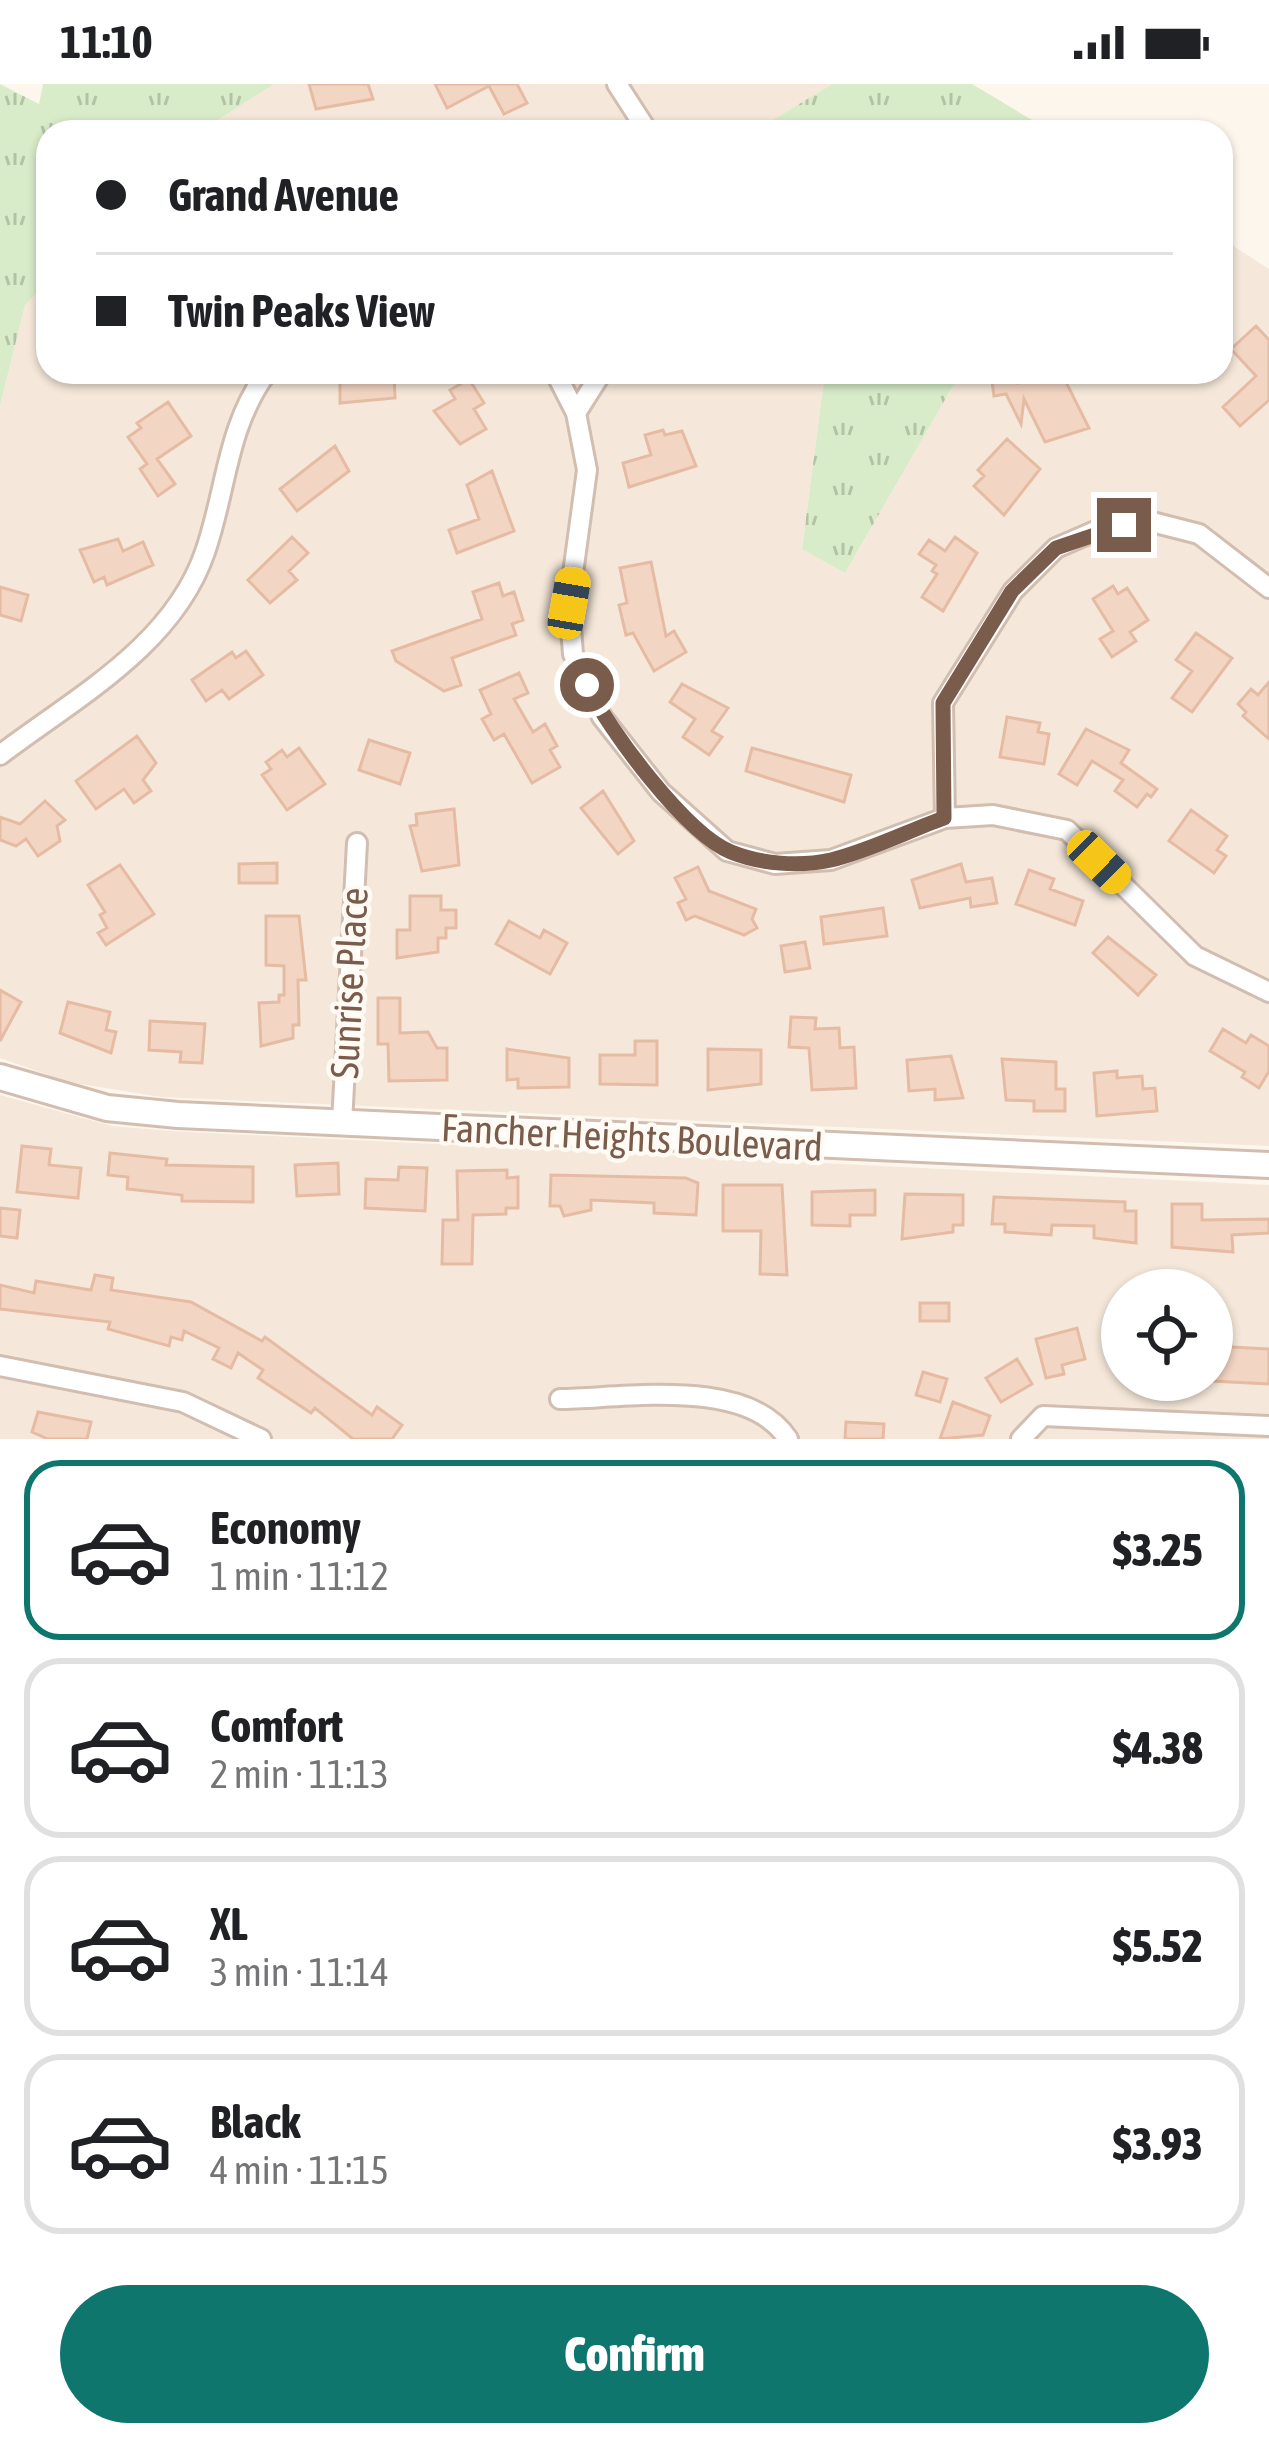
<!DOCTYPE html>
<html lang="en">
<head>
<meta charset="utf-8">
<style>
	body { margin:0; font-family:"Asap Condensed",sans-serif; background:#f2f2f2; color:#202124; height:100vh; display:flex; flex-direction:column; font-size:45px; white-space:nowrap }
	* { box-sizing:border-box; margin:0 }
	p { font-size:39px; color:#757577 }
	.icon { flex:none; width:66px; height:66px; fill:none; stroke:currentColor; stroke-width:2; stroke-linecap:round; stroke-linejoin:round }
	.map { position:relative; height:1355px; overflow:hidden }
	.panel { display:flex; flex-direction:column; background:#fff; flex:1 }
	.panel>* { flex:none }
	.guide { position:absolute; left:36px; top:36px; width:1197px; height:264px; border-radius:36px; box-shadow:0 3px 9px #0004; display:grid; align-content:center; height:264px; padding:0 60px; background:#fff }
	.buttons { position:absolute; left:1101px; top:1185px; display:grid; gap:24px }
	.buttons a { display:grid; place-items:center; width:132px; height:132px; border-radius:50%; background:#fff; box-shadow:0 3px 9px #0004; font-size:60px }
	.end { position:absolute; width:54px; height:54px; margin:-27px; border:15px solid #7a5c4d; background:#fff; box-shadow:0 0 0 6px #fff }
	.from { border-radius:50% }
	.car { position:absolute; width:36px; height:72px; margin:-36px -18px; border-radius:15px; box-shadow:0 0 9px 3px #0007; background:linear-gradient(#f5c518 24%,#345 0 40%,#f5c518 0 76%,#345 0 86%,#f5c518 0) }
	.guide b { display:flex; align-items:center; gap:42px; height:114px; font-size:45px }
	.guide b+b { border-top:3px solid #e0e0e0 }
	.guide i { width:30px; height:30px; background:#202124 }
	ul { padding:21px 0 0; list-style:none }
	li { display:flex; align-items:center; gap:36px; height:180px; margin:0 24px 18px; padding:0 36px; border:6px solid #e0e0e0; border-radius:36px }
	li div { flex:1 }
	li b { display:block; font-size:45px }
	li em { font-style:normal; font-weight:800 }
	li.on { border-color:#0f766e }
	li>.icon { width:108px; height:108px; stroke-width:1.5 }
	.button { display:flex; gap:24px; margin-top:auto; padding:24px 60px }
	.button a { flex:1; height:138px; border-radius:72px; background:#0f766e; color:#fff; font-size:48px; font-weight:800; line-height:138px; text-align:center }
	.status { display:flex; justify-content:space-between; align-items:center; height:84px; padding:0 60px; background:#fff; direction:ltr }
	.status svg { height:33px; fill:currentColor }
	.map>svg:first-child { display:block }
</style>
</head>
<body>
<div class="status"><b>11:10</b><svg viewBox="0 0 49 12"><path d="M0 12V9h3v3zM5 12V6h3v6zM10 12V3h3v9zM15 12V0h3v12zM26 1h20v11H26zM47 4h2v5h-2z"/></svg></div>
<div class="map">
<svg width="1269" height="1355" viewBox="0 0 1269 1355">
	<defs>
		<pattern id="grass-tufts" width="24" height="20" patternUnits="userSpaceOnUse" patternTransform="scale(3)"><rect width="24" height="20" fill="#d8ecc9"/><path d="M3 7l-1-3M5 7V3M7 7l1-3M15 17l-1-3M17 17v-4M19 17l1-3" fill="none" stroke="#b4c2a5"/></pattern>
	</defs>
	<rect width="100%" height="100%" fill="#fdf6ec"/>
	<path fill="#f5e8da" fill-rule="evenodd" d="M 274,0 L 832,0 L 753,48 L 199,48 Z
		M 1221,154 L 1269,185 L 1269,1062 L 161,1013 L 68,998 L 0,974 L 0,322 L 25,221 L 48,198 L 48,288 L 632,288 L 631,296 L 672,288 L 825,288 L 802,464 L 845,489 L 961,288 L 1221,288 Z
		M 0,1011 L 112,1042 L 171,1047 L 1269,1101 L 1269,1355 L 0,1355 ZM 1122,1206 L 1212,1206 L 1212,1296 L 1122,1296 Z"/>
	<path fill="url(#grass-tufts)" d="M 0,0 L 39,20 L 43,0 L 274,0 L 199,48 L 48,48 L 48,198 L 25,221 L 0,322 Z
		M 832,0 L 972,0 L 1052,48 L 753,48 Z
		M 825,288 L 961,288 L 845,489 L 802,465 Z"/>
	<path fill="#f3d5c3" stroke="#e6bba3" stroke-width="3" d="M 309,0 L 368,0 L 373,15 L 316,25 Z
		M 435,0 L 517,0 L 527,19 L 504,30 L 489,2 L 447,24 Z
		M 1256,242 L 1269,256 L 1269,316 L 1240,342 L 1223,323 L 1256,292 L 1231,265 Z
		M 340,288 L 394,288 L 395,314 L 340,319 Z
		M 1016,288 L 1018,299 L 1041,288 L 1061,288 L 1089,344 L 1045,358 L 1024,315 L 1021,340 L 1006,310 L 994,312 L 991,291 Z
		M 469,295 L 484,319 L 474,325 L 486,345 L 460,360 L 434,327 L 455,315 L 450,306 Z
		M 168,318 L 191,352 L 157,375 L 175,400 L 158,412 L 140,385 L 147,380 L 128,353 L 141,344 L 137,339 Z
		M 663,346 L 665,351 L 682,347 L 696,382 L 629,403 L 623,379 L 651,371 L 645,351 Z
		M 1007,355 L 1040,385 L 1004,431 L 974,402 L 984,392 L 978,386 Z
		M 335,362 L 349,387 L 297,427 L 280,405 Z
		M 492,387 L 514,447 L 457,469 L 449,446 L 479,435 L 467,401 Z
		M 292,453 L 308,469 L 289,487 L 297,496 L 270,519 L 248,496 Z
		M 955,453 L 977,469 L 943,527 L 922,513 L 937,490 L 932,487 L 936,481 L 919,470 L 929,456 L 945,467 Z
		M 118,455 L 123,467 L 143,458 L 153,481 L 107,501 L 104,493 L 94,498 L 80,466 Z
		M 651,478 L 666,552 L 674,547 L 686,568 L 654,587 L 633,549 L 626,551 L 619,521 L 627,519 L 620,484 Z
		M 499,499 L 503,512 L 514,508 L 523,536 L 512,540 L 516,551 L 452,574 L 461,601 L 444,607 L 396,577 L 392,567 L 482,535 L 473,508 Z
		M 1113,502 L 1118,510 L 1127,504 L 1148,536 L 1130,548 L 1136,557 L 1112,573 L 1100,555 L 1113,547 L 1093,515 Z
		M 0,503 L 28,511 L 21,537 L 0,531 Z
		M 1196,549 L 1232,574 L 1192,628 L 1172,614 L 1192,587 L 1176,576 Z
		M 246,567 L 263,591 L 229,615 L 222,606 L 206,617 L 192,596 L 232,568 L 236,574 Z
		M 519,589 L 528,609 L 514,615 L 533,648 L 545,640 L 557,662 L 550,666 L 560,683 L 532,699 L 504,650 L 494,656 L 482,635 L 491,630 L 480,606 Z
		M 1269,598 L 1269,655 L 1243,632 L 1246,628 L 1238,620 L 1251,605 L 1258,611 Z
		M 682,600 L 728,624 L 712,647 L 722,653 L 709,671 L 683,653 L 695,635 L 670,618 Z
		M 1007,633 L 1040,639 L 1038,648 L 1049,650 L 1044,680 L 1000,673 Z
		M 1086,645 L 1129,666 L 1121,679 L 1157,705 L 1151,713 L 1147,710 L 1137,723 L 1115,707 L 1123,696 L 1092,677 L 1077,701 L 1059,690 Z
		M 137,652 L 156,679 L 143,696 L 151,707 L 134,719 L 124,705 L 96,725 L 76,697 Z
		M 369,656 L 410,669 L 400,700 L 359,686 Z
		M 299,664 L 325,700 L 287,726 L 262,691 L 271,685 L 266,678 L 282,666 L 287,673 Z
		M 752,664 L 851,691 L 844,718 L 746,687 Z
		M 603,707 L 634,757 L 618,770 L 581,724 Z
		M 45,717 L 65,736 L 57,742 L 60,757 L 38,772 L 26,755 L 16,762 L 0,756 L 0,733 L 20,740 Z
		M 454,725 L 459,781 L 422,787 L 410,742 L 417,741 L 416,730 Z
		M 1191,726 L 1227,752 L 1217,766 L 1226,772 L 1214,789 L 1169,757 Z
		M 277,779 L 277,799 L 239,799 L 239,780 Z
		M 961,780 L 966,798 L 992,794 L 997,819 L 971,823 L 970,814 L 920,824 L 912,796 Z
		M 120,781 L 154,830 L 106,861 L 98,849 L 107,844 L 100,831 L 105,828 L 88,801 Z
		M 698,783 L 709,807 L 756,825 L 752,835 L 757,844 L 744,851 L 695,832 L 686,836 L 678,819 L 686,815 L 675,794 Z
		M 1029,786 L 1054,795 L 1050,805 L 1083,817 L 1075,841 L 1016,820 Z
		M 410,812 L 441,812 L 441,826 L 456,826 L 456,844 L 446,844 L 446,854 L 438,854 L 438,868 L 397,874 L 397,846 L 410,846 Z
		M 883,824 L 887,852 L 824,860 L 821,833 Z
		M 266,832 L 299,832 L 306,896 L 298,896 L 299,941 L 293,941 L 293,954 L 261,962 L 259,919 L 279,918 L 279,911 L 284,911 L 284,882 L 266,881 Z
		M 509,837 L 540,854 L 544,846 L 567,859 L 550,890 L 496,860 Z
		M 1108,853 L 1156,891 L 1138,911 L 1093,869 Z
		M 805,858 L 810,884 L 785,888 L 781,862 Z
		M 0,906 L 21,918 L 0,957 Z
		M 378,914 L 400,914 L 400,949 L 428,948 L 437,964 L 447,964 L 447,996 L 389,997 L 388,960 L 378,960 Z
		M 68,918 L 110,928 L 106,946 L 116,948 L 111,969 L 60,949 Z
		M 791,933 L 816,934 L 815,945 L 839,944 L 840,964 L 854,963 L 856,1004 L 812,1006 L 809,964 L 789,963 Z
		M 150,937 L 205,940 L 202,979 L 180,978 L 181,968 L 149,966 Z
		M 1223,945 L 1246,959 L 1251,951 L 1269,962 L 1269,987 L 1259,1004 L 1242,993 L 1245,988 L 1210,967 Z
		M 635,957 L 657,957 L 657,1001 L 600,1000 L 600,971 L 635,971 Z
		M 507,965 L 569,974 L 569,1003 L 518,1004 L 518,995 L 507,996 Z
		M 708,965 L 761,966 L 761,1000 L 708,1006 Z
		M 951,972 L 963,1014 L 935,1016 L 935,1005 L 909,1007 L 907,976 Z
		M 1002,975 L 1056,978 L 1056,1005 L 1065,1005 L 1065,1027 L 1034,1027 L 1034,1017 L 1006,1016 Z
		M 1117,987 L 1117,994 L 1142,992 L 1143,1005 L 1155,1004 L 1157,1027 L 1097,1032 L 1094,989 Z
		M 22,1062 L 51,1065 L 49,1081 L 81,1084 L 78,1114 L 17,1108 Z
		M 110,1069 L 167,1075 L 166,1081 L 253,1083 L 253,1118 L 182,1117 L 182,1111 L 127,1105 L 128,1093 L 108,1091 Z
		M 338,1079 L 339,1110 L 297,1112 L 295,1081 Z
		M 399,1083 L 427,1084 L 425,1127 L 365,1124 L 366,1095 L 398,1096 Z
		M 507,1086 L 507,1094 L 518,1093 L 518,1124 L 506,1124 L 506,1130 L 473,1131 L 472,1180 L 442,1180 L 443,1136 L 458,1136 L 457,1087 Z
		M 551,1091 L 686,1094 L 698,1099 L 696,1131 L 654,1129 L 654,1119 L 591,1116 L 591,1126 L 564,1132 L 560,1122 L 550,1122 Z
		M 723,1101 L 782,1101 L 787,1191 L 760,1190 L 761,1147 L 723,1147 Z
		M 875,1106 L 875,1131 L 850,1131 L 850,1142 L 812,1141 L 812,1108 Z
		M 905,1110 L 963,1111 L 963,1141 L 953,1141 L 953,1148 L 902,1155 Z
		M 994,1113 L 1125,1118 L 1125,1127 L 1136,1127 L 1136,1159 L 1094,1154 L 1094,1142 L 1052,1141 L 1051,1151 L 1005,1148 L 1005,1140 L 992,1140 Z
		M 1172,1120 L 1202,1120 L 1202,1136 L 1269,1135 L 1269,1149 L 1232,1151 L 1233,1168 L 1172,1163 Z
		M 0,1124 L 20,1126 L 17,1154 L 0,1152 Z
		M 95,1191 L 113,1194 L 111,1206 L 191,1218 L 262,1257 L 265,1253 L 372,1331 L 377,1323 L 402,1341 L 392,1355 L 353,1355 L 315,1324 L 311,1329 L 258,1294 L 263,1286 L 238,1269 L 231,1284 L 213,1275 L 219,1264 L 184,1247 L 182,1256 L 171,1253 L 169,1262 L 108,1245 L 110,1238 L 0,1225 L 0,1201 L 34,1209 L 36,1197 L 91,1206 Z
		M 920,1219 L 949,1219 L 949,1237 L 920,1237 Z
		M 1077,1244 L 1085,1275 L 1062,1281 L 1064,1290 L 1046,1294 L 1036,1255 Z
		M 1212,1262 L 1269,1265 L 1269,1300 L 1212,1297 Z
		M 1017,1275 L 1032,1300 L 1001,1318 L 986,1294 Z
		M 923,1288 L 947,1295 L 940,1318 L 916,1311 Z
		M 953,1318 L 990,1332 L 983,1351 L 940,1355 Z
		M 38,1328 L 91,1338 L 87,1355 L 48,1355 L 32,1348 Z
		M 846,1338 L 884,1340 L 883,1355 L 845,1355 Z"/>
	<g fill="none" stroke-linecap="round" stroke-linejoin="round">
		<g stroke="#d1beb0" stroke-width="24">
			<path id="minor" d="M 617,0 L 648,48
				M 555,288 L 576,329 L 587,386 L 569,519 L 573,570 L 602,633 L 661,708 L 727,767 L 775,780 L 831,776 L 945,734 L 993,731 L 1067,746 L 1195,872 L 1269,908
				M 576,329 L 602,288
				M 0,671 C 75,614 173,562 205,468 C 227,405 226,344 267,288
				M 945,734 L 943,619 L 1013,507 L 1056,464 L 1100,445 L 1148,437 L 1199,450 L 1269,504
				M 342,1039 L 357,759
				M 0,1282 L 183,1318 L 261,1355
				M 560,1315 C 627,1314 748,1293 788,1355
				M 1021,1355 L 1043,1332 L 1269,1342"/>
		</g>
		<g stroke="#d1beb0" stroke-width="30">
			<path id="tertiary" d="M 0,993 L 107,1024 L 178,1031 L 1269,1081"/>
		</g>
		<use href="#minor" stroke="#fff" stroke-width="18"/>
		<use href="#tertiary" stroke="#fff" stroke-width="24"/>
	</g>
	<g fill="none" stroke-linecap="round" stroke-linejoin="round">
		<path stroke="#7a5c4d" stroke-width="15" d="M 587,601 C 608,645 686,750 731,768 C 761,780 799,783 831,776 C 869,767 908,747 944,734 L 943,619 L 1012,507 L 1056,464 L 1124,441"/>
	</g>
	<g text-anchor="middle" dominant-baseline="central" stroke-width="9" stroke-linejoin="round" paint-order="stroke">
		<g font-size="39" fill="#7a5c4d" stroke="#fffaf3">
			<text transform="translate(349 899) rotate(-87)">Sunrise Place</text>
			<text transform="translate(632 1053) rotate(3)">Fancher Heights Boulevard</text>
		</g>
	</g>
</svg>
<div class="buttons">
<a><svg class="icon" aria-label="locate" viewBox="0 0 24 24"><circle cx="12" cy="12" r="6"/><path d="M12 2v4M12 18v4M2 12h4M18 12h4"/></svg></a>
</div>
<i class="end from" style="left:587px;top:601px"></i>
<i class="end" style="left:1124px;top:441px"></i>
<i class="car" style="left:569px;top:519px;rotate:10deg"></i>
<i class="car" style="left:1099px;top:778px;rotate:134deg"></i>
<div class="guide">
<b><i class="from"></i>Grand Avenue</b>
<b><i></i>Twin Peaks View</b>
</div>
</div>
<section class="panel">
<ul>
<li class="on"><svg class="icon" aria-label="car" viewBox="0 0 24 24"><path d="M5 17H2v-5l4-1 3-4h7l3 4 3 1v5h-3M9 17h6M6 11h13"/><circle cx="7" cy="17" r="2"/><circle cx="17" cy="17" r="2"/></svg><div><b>Economy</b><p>1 min · 11:12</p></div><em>$3.25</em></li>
<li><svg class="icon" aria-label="car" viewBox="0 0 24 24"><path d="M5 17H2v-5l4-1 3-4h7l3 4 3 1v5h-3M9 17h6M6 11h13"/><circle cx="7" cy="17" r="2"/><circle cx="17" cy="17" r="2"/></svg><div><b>Comfort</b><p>2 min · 11:13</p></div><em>$4.38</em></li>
<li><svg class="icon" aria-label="car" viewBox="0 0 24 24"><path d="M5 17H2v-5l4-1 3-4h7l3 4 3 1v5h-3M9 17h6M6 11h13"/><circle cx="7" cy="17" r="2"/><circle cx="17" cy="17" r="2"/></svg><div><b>XL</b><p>3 min · 11:14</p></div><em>$5.52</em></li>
<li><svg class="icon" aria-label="car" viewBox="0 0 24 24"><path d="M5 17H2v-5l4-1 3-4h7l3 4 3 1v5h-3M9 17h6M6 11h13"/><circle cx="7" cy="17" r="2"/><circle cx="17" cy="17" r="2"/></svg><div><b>Black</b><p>4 min · 11:15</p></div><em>$3.93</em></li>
</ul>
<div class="button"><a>Confirm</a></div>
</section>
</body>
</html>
